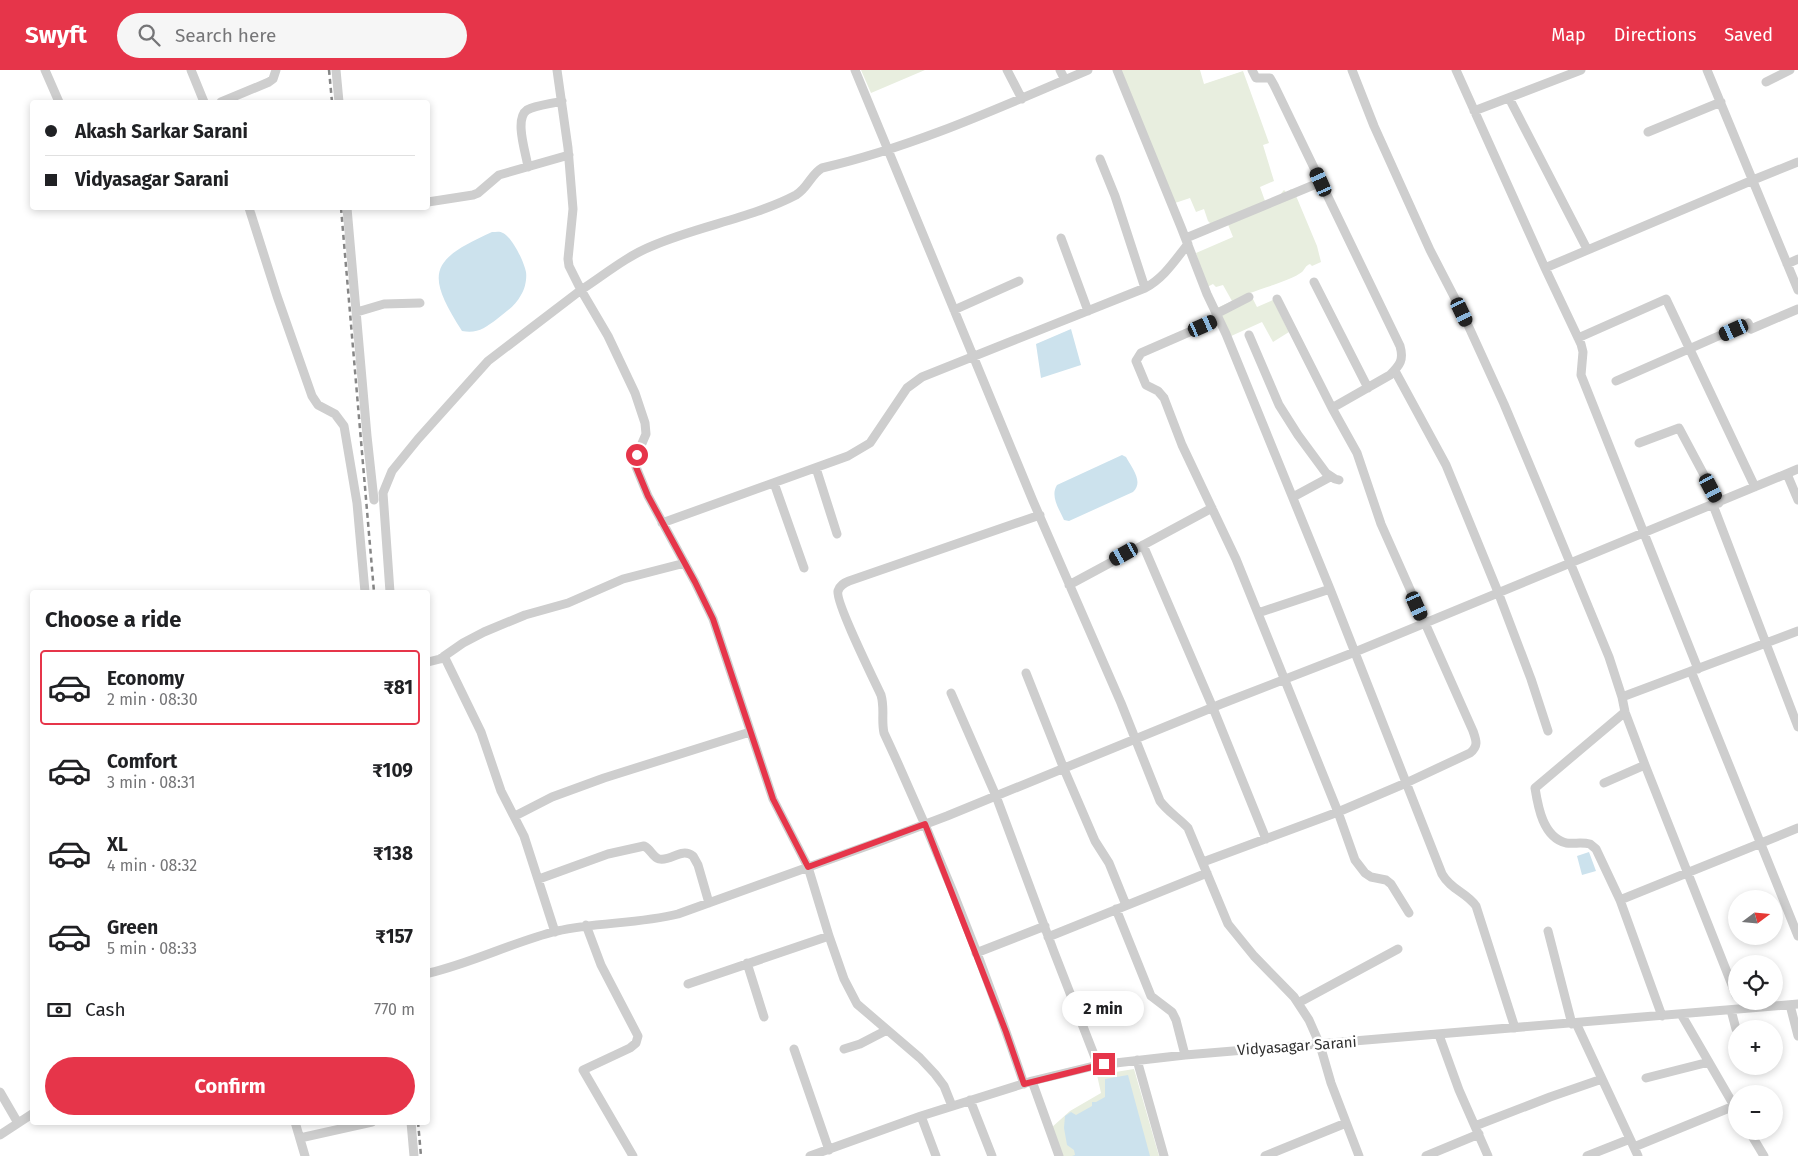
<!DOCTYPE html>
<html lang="en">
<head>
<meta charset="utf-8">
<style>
	body { margin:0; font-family:"Fira Sans",sans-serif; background:#f6f6f6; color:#202124; height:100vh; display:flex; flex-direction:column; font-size:19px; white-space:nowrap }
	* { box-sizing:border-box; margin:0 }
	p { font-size:16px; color:#757577 }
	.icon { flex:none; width:28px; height:28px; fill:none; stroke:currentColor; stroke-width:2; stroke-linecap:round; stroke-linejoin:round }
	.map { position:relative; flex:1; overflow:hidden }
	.side { position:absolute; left:30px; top:520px; width:400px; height:535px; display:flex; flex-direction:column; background:#fff; border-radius:5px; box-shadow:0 2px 8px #0003 }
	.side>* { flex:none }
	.top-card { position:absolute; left:30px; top:30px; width:400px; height:110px; border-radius:5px; box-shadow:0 2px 8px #0003; display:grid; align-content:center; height:110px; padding:0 15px; background:#fff }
	.needle { width:32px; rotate:74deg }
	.controls { position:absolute; left:1728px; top:820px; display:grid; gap:10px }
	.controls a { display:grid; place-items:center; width:55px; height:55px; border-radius:50%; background:#fff; box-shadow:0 2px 8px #0003; font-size:25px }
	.end { position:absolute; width:22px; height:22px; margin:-11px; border:6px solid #e6354a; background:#fff; box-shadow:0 0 0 2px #fff }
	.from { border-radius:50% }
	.bubble { position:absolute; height:35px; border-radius:18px; background:#fff; box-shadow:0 2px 8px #0003; font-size:16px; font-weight:700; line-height:35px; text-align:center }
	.car { position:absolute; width:15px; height:30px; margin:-15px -8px; border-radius:6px; box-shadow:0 0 4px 1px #0007; background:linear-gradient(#222 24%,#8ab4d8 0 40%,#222 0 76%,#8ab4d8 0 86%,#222 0) }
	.top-card b { display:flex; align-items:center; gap:18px; height:48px; font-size:19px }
	.top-card b+b { border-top:1px solid #e0e0e0 }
	.top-card i { width:12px; height:12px; background:#202124 }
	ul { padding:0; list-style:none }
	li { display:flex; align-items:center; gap:15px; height:75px; margin:0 10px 8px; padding:0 5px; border:2px solid transparent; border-radius:5px }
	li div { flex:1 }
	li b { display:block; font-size:19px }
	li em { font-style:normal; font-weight:700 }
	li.selected { border-color:#e6354a }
	li>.icon { width:45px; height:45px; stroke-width:1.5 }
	h2 { padding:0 15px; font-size:22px; line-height:60px }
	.pay { display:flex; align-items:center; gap:12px; height:55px; padding:0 15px; font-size:19px }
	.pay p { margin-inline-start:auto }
	.action { display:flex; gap:10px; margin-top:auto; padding:10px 15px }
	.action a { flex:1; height:58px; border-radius:30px; background:#e6354a; color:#fff; font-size:20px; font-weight:700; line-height:58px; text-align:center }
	header { display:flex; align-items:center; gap:30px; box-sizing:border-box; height:70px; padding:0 25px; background:#e6354a; color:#fff }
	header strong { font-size:24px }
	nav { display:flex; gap:28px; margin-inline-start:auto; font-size:18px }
	.search { width:350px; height:45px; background:#f6f6f6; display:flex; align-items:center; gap:12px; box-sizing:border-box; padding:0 18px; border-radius:28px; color:#757577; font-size:19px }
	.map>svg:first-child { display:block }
</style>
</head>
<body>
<header>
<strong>Swyft</strong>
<div class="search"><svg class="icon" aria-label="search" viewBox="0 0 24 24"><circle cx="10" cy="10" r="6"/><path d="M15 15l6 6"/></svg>Search here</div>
<nav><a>Map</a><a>Directions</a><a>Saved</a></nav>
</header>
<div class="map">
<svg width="1798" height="1086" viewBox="0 0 1798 1086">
	<rect width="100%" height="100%" fill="#fff"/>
	<path fill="#e8eedf" d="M 861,0 L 925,0 L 871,23 Z
		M 1119,0 L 1200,0 L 1204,14 L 1243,1 L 1269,73 L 1263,75 L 1274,111 L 1260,117 L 1265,131 L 1279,126 L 1284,120 L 1287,123 L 1291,119 L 1294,121 L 1317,176 L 1321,192 L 1312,196 L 1310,194 C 1305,196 1305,199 1302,202 C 1292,210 1263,218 1250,223 L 1257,237 L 1273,230 L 1289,262 L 1273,272 L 1262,252 L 1229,267 L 1217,238 L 1232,231 L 1223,215 L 1216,217 L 1213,214 L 1207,217 L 1196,183 L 1233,167 L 1227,152 L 1215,158 L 1208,151 L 1204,139 L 1196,142 L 1190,128 L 1175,133 Z
		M 1134,999 L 1159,1086 L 1063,1086 L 1051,1058 L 1070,1041 L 1101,1023 L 1097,1005 Z"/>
	<path fill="#cce2ed" d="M 492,162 C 496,162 500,161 503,163 C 513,168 524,192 526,202 C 527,209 525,219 521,225 C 516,235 506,242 497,249 C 485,258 477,264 462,261 C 425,203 430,190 492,162 Z
		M 1071,259 L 1081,295 L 1041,308 L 1036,274 Z
		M 1122,385 L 1126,387 C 1132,398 1144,412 1133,422 L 1069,451 L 1064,450 C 1059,439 1050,426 1057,415 Z
		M 1589,782 L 1596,801 L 1582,805 L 1577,786 Z
		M 1128,1005 L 1150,1086 L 1072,1086 L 1075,1085 L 1074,1080 L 1067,1075 L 1064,1058 L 1065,1046 L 1071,1042 L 1076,1045 L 1092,1036 L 1092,1032 L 1096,1032 L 1105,1027 L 1105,1009 Z"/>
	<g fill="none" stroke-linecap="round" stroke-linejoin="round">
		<path stroke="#cecece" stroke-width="9" d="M 45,0 L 59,32
			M 191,0 L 204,32
			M 336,0 L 339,32
			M 855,0 L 1033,431 L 1121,633 L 1160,731 C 1168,742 1179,748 1188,758 L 1228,854 L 1254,886 L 1294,927 L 1309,950 L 1320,975 L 1331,1013 L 1359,1086
			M 1007,0 L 1022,29
			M 1060,0 L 1065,10
			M 1117,0 L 1181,157 L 1207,224 L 1226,264 L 1330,519 L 1442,804 C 1451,820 1466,822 1476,836 L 1515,958
			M 1252,0 L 1256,8 L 1270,8 L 1274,15 L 1400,276 C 1404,290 1400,295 1390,305 L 1332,338
			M 1352,0 L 1374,56 L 1430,180 L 1462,242 L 1504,334 L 1543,427 L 1609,587 L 1622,627 L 1625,642 L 1645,695 L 1736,925
			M 1456,0 L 1545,198 L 1581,274 L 1583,282 L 1581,305 L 1698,599
			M 1707,0 L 1798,220
			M 1766,12 L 1790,0
			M 1509,28 L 1587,179
			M 221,32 L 269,12 L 273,9 L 276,0
			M 1474,41 L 1581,0
			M 1648,62 L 1721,32
			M 1100,89 L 1115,126 L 1145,218
			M 528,97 C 526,83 514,49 527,40 C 536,35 551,34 562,31
			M 428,132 L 473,125 L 478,123 L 499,105 L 569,85
			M 249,138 L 277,226 L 312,326 L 318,335 L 335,344 L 344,356 L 357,433 L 365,522
			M 347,138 L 367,366 L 374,430
			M 1061,168 L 1088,241
			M 1186,168 L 1321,112
			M 1787,194 L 1798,189
			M 1545,198 L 1753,110 L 1798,92
			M 1314,212 L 1368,318
			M 954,240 L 1019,211
			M 357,242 L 384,234 L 420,233
			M 1216,244 L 1249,227
			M 1219,249 L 1141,283 L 1136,291 L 1146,315 L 1158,321 L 1164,328 L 1182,375 L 1236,489 L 1338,742 L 1355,790 L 1365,803 L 1371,807 L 1386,810 L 1391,814 L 1409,843
			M 1249,265 L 1279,335 L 1298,365 L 1326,403 L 1335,409 L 1339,410
			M 1578,268 L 1666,229 L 1755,417
			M 1395,301 L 1446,395 L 1498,522 L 1531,609 L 1548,661
			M 1616,311 L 1748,253 L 1751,259 L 1798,239
			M 1639,373 L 1679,358 L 1719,433
			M 816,398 L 837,464
			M 1787,404 L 1798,430
			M 774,413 L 804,498
			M 1293,427 L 1330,407
			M 1713,435 L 1798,657
			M 662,453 L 848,386 L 870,373 L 907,318 L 922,307 L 1145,218 C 1164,208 1175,190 1188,174
			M 1143,475 L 1213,638 L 1266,769
			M 1069,515 L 1212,438
			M 390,522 L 383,423 L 392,401 L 418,369 L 488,291 L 581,220 L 569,196 L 568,189 L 573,139 L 568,78 L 557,0
			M 1258,543 L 1330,519
			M 444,586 L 481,662 L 501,721 L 524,766 L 555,862
			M 428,592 L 440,589 L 463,573 L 484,562 L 525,545 L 568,533 L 623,509 L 685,493
			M 1691,601 L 1798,866
			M 1026,603 L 1064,699 L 1095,771 L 1109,793 L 1126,835
			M 951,623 L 996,726 L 1054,882 L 1098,995
			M 1622,627 L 1798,561
			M 1625,642 L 1535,718 C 1538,737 1543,767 1566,773 C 1574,774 1582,772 1590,774 L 1596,779 L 1620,830 L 1662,946
			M 1604,713 L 1645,695
			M 515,746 L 552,727 L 604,708 L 750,662
			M 1203,792 L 1338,742 L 1406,713 L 1470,683 C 1479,676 1476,670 1473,661 L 1381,454 L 1357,383 L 1332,338 L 1277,229
			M 539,809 L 608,784 L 644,776 C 651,779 652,787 659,789 C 671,792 681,777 693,786 L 698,795 L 709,833
			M 1620,830 L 1798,758
			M 1116,839 L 1151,926 L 1172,942 L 1176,950 L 1185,985
			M 586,855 L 601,895 L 638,966 L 636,973 L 630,978 L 583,1000 L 633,1086
			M 1548,861 L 1572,954
			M 829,866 L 844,909 L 857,934 L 920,988 L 935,1004 L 944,1016 L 952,1036
			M 1048,867 L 1207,803
			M 976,883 L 1045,856
			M 747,893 L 764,947
			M 429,903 C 472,893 513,872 557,861 C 597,852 638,854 678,844 L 881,771 L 947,746 L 1221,634 L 1355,582 L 1798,399
			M 688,914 L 829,866 L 808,797 L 773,729 L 713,549 L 695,512 L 648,426 L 636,397 L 637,385 L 646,364 L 645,353 L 635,323 L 608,266 L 581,220 C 604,205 627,186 652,176 C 698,156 752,148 796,125 C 808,118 811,104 822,98 C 914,77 1001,37 1088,0
			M 1298,933 L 1398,879
			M 1790,935 L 1798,966
			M 1731,940 L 1736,959
			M 1681,944 L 1736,1039
			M 1576,953 L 1638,1086
			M 1439,965 L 1459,1020 L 1488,1086
			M 794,979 L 829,1080
			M 844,979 L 860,974 L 887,960
			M 1137,990 L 1164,1086
			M 1749,996 L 1749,997
			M 1646,1008 L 1709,992
			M 1032,1011 L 1059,1086
			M 1024,1014 C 984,895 937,777 884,663 C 881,650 885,639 881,625 C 874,610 835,531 838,521 C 840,515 844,513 849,511 L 1040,445
			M 0,1022 L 18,1053
			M 970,1030 L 992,1086
			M 921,1046 L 936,1086
			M 295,1052 L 305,1086
			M 411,1052 L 414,1086
			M 1475,1056 L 1550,1027 L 1602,1009
			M 1749,1061 L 1764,1086
			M 0,1065 L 32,1044
			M 300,1068 L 372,1052
			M 1634,1077 L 1734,1036
			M 810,1086 L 921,1046 L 1032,1011 L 1098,995 L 1185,985 L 1798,934
			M 1265,1086 L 1346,1053
			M 1426,1086 L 1479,1064
			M 1587,1086 L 1630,1069"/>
		<path stroke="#868686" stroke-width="2.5" stroke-dasharray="5 4" stroke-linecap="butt" d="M 329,0 L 332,32
			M 341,138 L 374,522
			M 418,1052 L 421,1086"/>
	</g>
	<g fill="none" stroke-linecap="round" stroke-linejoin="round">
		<path stroke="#e6354a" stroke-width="6" d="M 637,385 L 636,397 L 648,426 L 695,512 L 713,549 L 773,729 L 808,797 L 925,754 L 1006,962 L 1024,1014 L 1104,994"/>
	</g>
	<g text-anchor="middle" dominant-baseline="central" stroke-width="5" stroke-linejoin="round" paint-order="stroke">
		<g font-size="15" fill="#313131" stroke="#fff">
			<text transform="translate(1297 976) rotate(-4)">Vidyasagar Sarani</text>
		</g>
	</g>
</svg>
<div class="controls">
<a><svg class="needle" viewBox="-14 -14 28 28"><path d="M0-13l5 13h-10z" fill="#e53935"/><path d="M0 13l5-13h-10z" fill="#757577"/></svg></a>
<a><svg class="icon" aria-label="locate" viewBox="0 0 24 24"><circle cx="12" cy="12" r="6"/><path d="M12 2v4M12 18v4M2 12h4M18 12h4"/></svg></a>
<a>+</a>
<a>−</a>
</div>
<i class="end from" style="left:637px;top:385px"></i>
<i class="end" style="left:1104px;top:994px"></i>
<div class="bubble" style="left:1062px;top:921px;width:82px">2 min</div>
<i class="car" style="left:1321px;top:112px;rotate:336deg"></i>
<i class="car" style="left:1462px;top:242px;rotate:155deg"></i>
<i class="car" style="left:1203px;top:256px;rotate:66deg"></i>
<i class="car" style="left:1734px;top:260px;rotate:246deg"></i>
<i class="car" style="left:1711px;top:418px;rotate:152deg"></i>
<i class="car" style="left:1124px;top:484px;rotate:241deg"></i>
<i class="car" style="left:1417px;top:536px;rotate:156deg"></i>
<div class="top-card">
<b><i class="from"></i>Akash Sarkar Sarani</b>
<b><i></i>Vidyasagar Sarani</b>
</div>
<section class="side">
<h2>Choose a ride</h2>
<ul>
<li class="selected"><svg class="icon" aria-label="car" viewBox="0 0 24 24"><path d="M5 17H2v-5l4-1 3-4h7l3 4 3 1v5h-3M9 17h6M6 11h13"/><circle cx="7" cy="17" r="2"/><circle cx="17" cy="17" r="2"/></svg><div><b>Economy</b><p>2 min · 08:30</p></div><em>₹81</em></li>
<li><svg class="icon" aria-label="car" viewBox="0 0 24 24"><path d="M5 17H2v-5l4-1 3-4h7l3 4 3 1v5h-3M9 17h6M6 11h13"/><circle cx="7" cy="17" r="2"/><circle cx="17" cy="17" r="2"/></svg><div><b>Comfort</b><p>3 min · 08:31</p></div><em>₹109</em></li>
<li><svg class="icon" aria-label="car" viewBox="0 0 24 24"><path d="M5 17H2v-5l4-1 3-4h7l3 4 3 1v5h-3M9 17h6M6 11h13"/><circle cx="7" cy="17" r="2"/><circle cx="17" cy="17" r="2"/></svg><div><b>XL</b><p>4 min · 08:32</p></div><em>₹138</em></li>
<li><svg class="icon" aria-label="car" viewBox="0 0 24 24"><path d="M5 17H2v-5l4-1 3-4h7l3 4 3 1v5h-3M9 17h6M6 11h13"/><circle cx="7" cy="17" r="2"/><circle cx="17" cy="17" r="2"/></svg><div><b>Green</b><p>5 min · 08:33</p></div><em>₹157</em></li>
</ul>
<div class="pay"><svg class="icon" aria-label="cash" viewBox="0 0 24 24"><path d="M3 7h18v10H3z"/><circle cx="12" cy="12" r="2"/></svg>Cash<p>770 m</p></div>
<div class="action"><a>Confirm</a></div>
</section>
</div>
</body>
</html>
